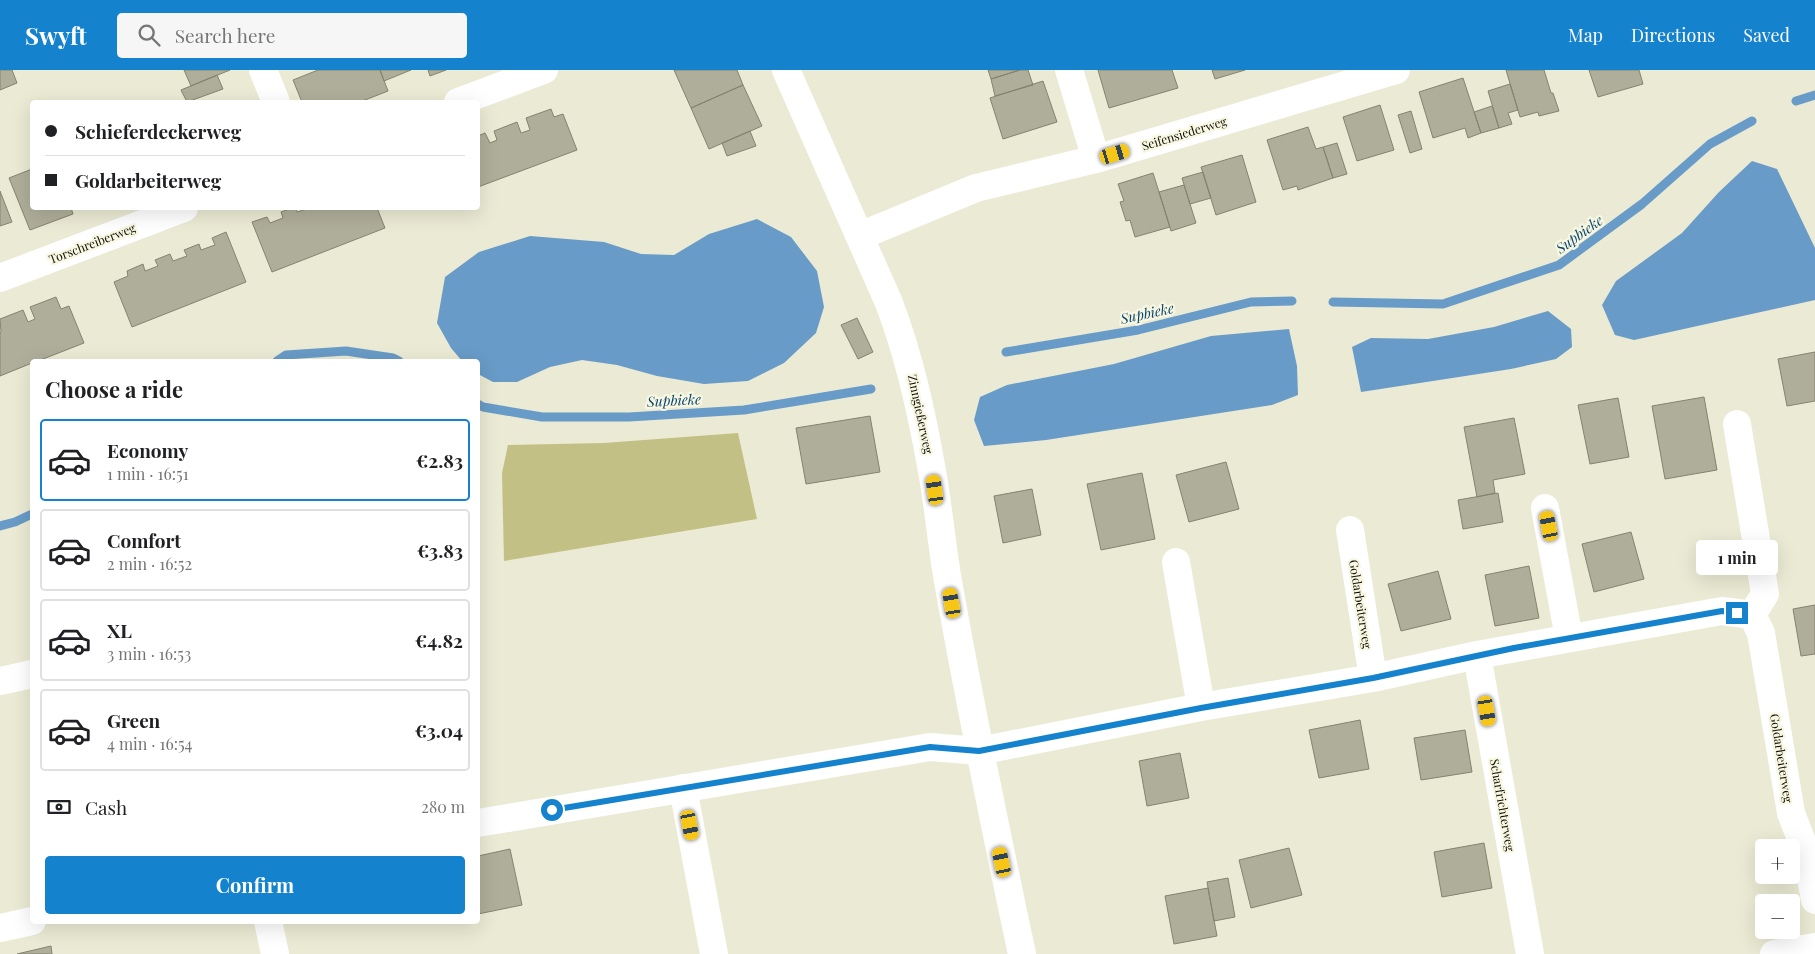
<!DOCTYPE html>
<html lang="en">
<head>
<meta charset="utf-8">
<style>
	body { margin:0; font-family:"Playfair Display",serif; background:#f6f6f6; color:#202124; height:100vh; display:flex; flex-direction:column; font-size:19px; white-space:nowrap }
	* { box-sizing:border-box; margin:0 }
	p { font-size:16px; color:#757577 }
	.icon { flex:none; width:28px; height:28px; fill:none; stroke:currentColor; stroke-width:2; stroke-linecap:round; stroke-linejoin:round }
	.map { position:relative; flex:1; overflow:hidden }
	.sheet { position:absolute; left:30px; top:289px; width:450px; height:565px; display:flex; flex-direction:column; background:#fff; border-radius:5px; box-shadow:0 5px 20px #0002 }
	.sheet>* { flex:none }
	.guide { position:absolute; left:30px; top:30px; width:450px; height:110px; border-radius:5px; box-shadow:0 5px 20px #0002; display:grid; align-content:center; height:110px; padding:0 15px; background:#fff }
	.fabs { position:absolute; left:1755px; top:769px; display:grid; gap:10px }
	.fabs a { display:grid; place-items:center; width:45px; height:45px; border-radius:5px; background:#fff; box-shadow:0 5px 20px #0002; font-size:25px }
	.end { position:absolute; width:22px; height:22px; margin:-11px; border:6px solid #1482cc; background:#fff; box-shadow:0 0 0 2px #fff }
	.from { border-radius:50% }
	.bubble { position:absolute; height:35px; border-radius:5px; background:#fff; box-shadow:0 5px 20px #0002; font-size:16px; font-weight:700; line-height:35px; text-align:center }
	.car { position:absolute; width:15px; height:30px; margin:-15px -8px; border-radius:6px; box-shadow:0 0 4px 1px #0007; background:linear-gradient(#f5c518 24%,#345 0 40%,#f5c518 0 76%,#345 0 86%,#f5c518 0) }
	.guide b { display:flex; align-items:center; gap:18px; height:48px; font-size:19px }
	.guide b+b { border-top:1px solid #e0e0e0 }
	.guide i { width:12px; height:12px; background:#202124 }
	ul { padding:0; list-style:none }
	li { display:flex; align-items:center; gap:15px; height:82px; margin:0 10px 8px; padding:0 5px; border:2px solid #e0e0e0; border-radius:5px }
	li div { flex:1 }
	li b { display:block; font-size:19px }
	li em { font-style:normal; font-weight:700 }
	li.active { border-color:#1482cc }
	li>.icon { width:45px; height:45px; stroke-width:1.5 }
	h2 { padding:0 15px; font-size:22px; line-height:60px }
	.pay { display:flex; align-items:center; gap:12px; height:55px; padding:0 15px; font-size:19px }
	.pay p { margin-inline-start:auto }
	.cta { display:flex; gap:10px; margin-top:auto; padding:10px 15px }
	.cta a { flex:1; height:58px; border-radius:5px; background:#1482cc; color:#fff; font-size:20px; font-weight:700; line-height:58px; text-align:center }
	header { display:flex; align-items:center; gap:30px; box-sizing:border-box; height:70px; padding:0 25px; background:#1482cc; color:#fff }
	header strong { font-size:24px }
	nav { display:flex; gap:28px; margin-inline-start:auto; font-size:18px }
	.search { width:350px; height:45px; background:#f6f6f6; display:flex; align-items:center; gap:12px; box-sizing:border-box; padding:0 18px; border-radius:5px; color:#757577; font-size:19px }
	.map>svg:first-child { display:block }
</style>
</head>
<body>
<header>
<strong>Swyft</strong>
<div class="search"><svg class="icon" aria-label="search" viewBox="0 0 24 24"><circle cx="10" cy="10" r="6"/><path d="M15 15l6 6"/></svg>Search here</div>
<nav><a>Map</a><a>Directions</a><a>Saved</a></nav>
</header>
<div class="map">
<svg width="1815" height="884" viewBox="0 0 1815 884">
	<rect width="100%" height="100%" fill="#ebead4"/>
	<path fill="#c3c085" d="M 738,363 L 757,449 L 504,491 L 502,403 L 508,375 L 604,373 Z"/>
	<path fill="#689bc7" d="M 1752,91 L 1777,99 L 1815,178 L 1815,230 L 1634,270 L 1615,265 L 1602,235 L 1616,211 L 1682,163 L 1719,122 Z
		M 757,149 L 791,167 L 817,201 L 824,237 L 816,263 L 784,293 L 748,311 L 704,314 L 657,306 L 617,295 L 582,290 L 550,297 L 517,312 L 493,312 L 478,304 L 478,291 L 462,291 L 451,278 L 437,253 L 445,207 L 479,182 L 530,166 L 604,172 L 641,184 L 674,185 L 709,164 Z
		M 1548,241 L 1571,259 L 1572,277 L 1556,289 L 1511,299 L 1361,322 L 1352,277 L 1371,268 L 1428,269 L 1494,257 Z
		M 1289,259 L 1297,296 L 1298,325 L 1272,335 L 1046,370 L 984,376 L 974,350 L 980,327 L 1007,315 L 1114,294 L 1211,266 Z"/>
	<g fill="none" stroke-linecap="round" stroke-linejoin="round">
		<path stroke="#689bc7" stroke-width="9" d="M 1796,31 L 1815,25
			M 1333,232 L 1443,234 L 1559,195 L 1642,134 L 1710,74 L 1752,51
			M 1006,282 L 1138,260 L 1251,232 L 1292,231
			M 277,291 L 286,285 L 346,281 L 393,288 L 399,291
			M 478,334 L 483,337 L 542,347 L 629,347 L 744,340 L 871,319
			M 0,456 L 15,452 L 32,444"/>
	</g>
	<path fill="#afae9a" stroke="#84836f" d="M 0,0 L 12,0 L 17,13 L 0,20 Z
		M 184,0 L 230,0 L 191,16 Z
		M 318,0 L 380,0 L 388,21 L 360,32 L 302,32 L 293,10 Z
		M 380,0 L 411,0 L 384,11 Z
		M 428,0 L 446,0 L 430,6 Z
		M 674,0 L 737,0 L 743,15 L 691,38 Z
		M 988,0 L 1020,0 L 991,9 Z
		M 1020,0 L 1028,0 L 1033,15 L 995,26 L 991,9 Z
		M 1098,0 L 1172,0 L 1178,18 L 1109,38 Z
		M 1212,0 L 1245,0 L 1215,9 Z
		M 1506,0 L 1544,0 L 1551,23 L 1553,23 L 1559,41 L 1539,46 L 1538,42 L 1520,47 Z
		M 1589,0 L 1639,0 L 1643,14 L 1598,27 Z
		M 217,5 L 223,19 L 187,32 L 181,20 Z
		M 1463,8 L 1481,63 L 1468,68 L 1465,58 L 1433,68 L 1419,22 Z
		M 1043,11 L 1057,52 L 1003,69 L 990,28 Z
		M 1510,14 L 1518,40 L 1508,43 L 1512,54 L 1499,58 L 1488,21 Z
		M 743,15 L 762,56 L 709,79 L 691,38 Z
		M 1380,35 L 1394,80 L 1357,91 L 1343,47 Z
		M 1492,36 L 1499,58 L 1481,63 L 1474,42 Z
		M 551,39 L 554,47 L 563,44 L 577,80 L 478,117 L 478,66 L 485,63 L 490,73 L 497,70 L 494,61 L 517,52 L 521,63 L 530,60 L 526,48 Z
		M 1411,41 L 1422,79 L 1410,83 L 1398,45 Z
		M 1308,57 L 1316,79 L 1323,77 L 1333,108 L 1298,120 L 1297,116 L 1283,120 L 1267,70 Z
		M 750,61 L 756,76 L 727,86 L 722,73 Z
		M 1337,73 L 1347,104 L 1333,108 L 1323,77 Z
		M 1242,85 L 1256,132 L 1216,145 L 1201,97 Z
		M 32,99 L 32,138 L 71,138 L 73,144 L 30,160 L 9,108 Z
		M 1203,102 L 1211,128 L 1190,134 L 1182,108 Z
		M 1153,103 L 1170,157 L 1135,167 L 1130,150 L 1126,151 L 1120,132 L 1124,131 L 1118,114 Z
		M 1184,115 L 1196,153 L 1171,161 L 1159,122 Z
		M 0,121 L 12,152 L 0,156 Z
		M 292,138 L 295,138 L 297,142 L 310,138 L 377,138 L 385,158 L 272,202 L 252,152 L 267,147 L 270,153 L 283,148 L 281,142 Z
		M 226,162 L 246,212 L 132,257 L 114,212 L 128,206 L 127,201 L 143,194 L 145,201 L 158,196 L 155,190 L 170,184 L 173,191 L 187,186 L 184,180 L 199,174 L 201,180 L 215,175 L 212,168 Z
		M 56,227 L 61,239 L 69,236 L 84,273 L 38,291 L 32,291 L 32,293 L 0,306 L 0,263 L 1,262 L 0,249 L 23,240 L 28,252 L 35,249 L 30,237 Z
		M 857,248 L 873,282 L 858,289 L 841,255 Z
		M 1815,282 L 1815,331 L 1787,336 L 1778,289 Z
		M 1704,327 L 1717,400 L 1665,409 L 1652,336 Z
		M 1618,328 L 1629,387 L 1590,394 L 1578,335 Z
		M 870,346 L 880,402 L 806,414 L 796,358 Z
		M 1514,348 L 1525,404 L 1493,410 L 1495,423 L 1477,427 L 1464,357 Z
		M 1226,392 L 1239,439 L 1189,452 L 1176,405 Z
		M 1142,403 L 1155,469 L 1101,480 L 1087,414 Z
		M 1032,419 L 1041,465 L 1003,473 L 994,426 Z
		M 1498,423 L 1503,452 L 1463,459 L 1458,430 Z
		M 1631,462 L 1644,509 L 1594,522 L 1582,474 Z
		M 1529,496 L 1539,548 L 1495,556 L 1485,505 Z
		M 1438,501 L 1451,549 L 1401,561 L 1388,514 Z
		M 1815,535 L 1815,584 L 1801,586 L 1793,539 Z
		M 1360,650 L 1369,699 L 1319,708 L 1309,660 Z
		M 1465,660 L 1472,702 L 1421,710 L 1414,668 Z
		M 1180,683 L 1189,728 L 1147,736 L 1139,691 Z
		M 1484,773 L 1492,818 L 1442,827 L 1434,782 Z
		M 1289,778 L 1302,825 L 1251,838 L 1239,790 Z
		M 510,779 L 522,835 L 478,844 L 478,786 Z
		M 1228,808 L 1235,847 L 1214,851 L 1207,812 Z
		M 1208,818 L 1217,866 L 1174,874 L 1165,826 Z
		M 51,876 L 52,884 L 17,884 Z"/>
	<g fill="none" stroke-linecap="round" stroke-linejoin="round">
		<path stroke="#fff" stroke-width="28" d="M 263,0 L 276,32
			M 786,0 L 889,233 C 910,288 922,344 932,401 C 939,440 942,479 949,517 C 971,640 996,762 1022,884
			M 1069,0 L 1096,89
			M 458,32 L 544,0
			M 860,166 L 976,118 L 1096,89 L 1396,0
			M 0,208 L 184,138
			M 1737,354 L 1765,524 L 1752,545
			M 1545,438 L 1569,568
			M 1350,460 L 1373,608
			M 1176,492 L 1201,637
			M 1477,585 L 1530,884
			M 0,611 L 32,604
			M 683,718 L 714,884
			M 478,753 L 930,677 L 979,681 L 1201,637 L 1373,608 L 1477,585 L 1722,541 L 1752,545 L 1761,563 L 1791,743 L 1806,782 L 1815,830
			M 268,851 L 275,884
			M 0,858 L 32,851
			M 1774,884 L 1815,877"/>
	</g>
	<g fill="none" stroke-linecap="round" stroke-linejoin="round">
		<path stroke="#1482cc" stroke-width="6" d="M 552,740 L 930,677 L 979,681 L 1201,638 L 1373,608 L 1514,578 L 1722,541 L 1737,543"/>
	</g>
	<g text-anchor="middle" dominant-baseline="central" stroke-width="4.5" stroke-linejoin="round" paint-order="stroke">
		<g font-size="12" fill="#0d0c06" stroke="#f8f7e1">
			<text transform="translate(1184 63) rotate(-17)">Seifensiederweg</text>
			<text transform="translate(92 173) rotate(-21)">Torschreiberweg</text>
			<text transform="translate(921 344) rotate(78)">Zinngießerweg</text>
			<text transform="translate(1361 534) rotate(81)">Goldarbeiterweg</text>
			<text transform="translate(1782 688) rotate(81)">Goldarbeiterweg</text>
			<text transform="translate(1503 735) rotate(80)">Scharfrichterweg</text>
		</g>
		<g font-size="14" font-style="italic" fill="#07456f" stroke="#f8f7e1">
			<text transform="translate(1579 164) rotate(-36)">Supbieke</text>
			<text transform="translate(1147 243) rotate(-12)">Supbieke</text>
			<text transform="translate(674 330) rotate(-3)">Supbieke</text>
		</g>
	</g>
</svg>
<div class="fabs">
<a>+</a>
<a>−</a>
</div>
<i class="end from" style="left:552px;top:740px"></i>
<i class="end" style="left:1737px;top:543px"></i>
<div class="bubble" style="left:1696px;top:470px;width:82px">1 min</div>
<i class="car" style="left:1115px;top:84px;rotate:73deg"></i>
<i class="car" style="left:935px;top:420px;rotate:352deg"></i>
<i class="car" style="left:1549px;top:456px;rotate:349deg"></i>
<i class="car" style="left:952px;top:533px;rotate:350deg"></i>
<i class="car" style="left:1487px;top:641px;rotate:170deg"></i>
<i class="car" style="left:690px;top:755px;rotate:169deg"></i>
<i class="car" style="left:1002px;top:792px;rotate:348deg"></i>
<div class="guide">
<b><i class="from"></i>Schieferdeckerweg</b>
<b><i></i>Goldarbeiterweg</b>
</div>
<section class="sheet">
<h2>Choose a ride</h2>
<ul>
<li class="active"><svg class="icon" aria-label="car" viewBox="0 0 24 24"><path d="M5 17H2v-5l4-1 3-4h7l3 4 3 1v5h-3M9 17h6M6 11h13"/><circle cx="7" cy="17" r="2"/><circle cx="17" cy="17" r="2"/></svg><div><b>Economy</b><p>1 min · 16:51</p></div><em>€2.83</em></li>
<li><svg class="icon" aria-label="car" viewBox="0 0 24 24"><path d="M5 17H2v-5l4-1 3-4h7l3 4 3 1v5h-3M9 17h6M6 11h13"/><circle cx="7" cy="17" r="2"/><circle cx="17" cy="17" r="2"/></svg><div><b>Comfort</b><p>2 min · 16:52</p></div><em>€3.83</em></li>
<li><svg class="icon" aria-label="car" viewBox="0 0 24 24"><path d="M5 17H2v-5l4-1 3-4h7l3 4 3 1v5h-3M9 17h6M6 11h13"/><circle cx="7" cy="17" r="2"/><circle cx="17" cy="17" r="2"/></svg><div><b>XL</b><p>3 min · 16:53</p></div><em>€4.82</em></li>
<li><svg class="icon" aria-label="car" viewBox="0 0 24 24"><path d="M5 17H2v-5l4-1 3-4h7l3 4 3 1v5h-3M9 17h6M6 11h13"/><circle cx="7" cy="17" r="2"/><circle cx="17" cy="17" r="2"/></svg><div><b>Green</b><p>4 min · 16:54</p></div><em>€3.04</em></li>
</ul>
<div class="pay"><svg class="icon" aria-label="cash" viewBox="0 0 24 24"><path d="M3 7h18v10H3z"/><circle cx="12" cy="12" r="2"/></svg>Cash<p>280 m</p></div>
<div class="cta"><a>Confirm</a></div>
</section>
</div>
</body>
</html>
